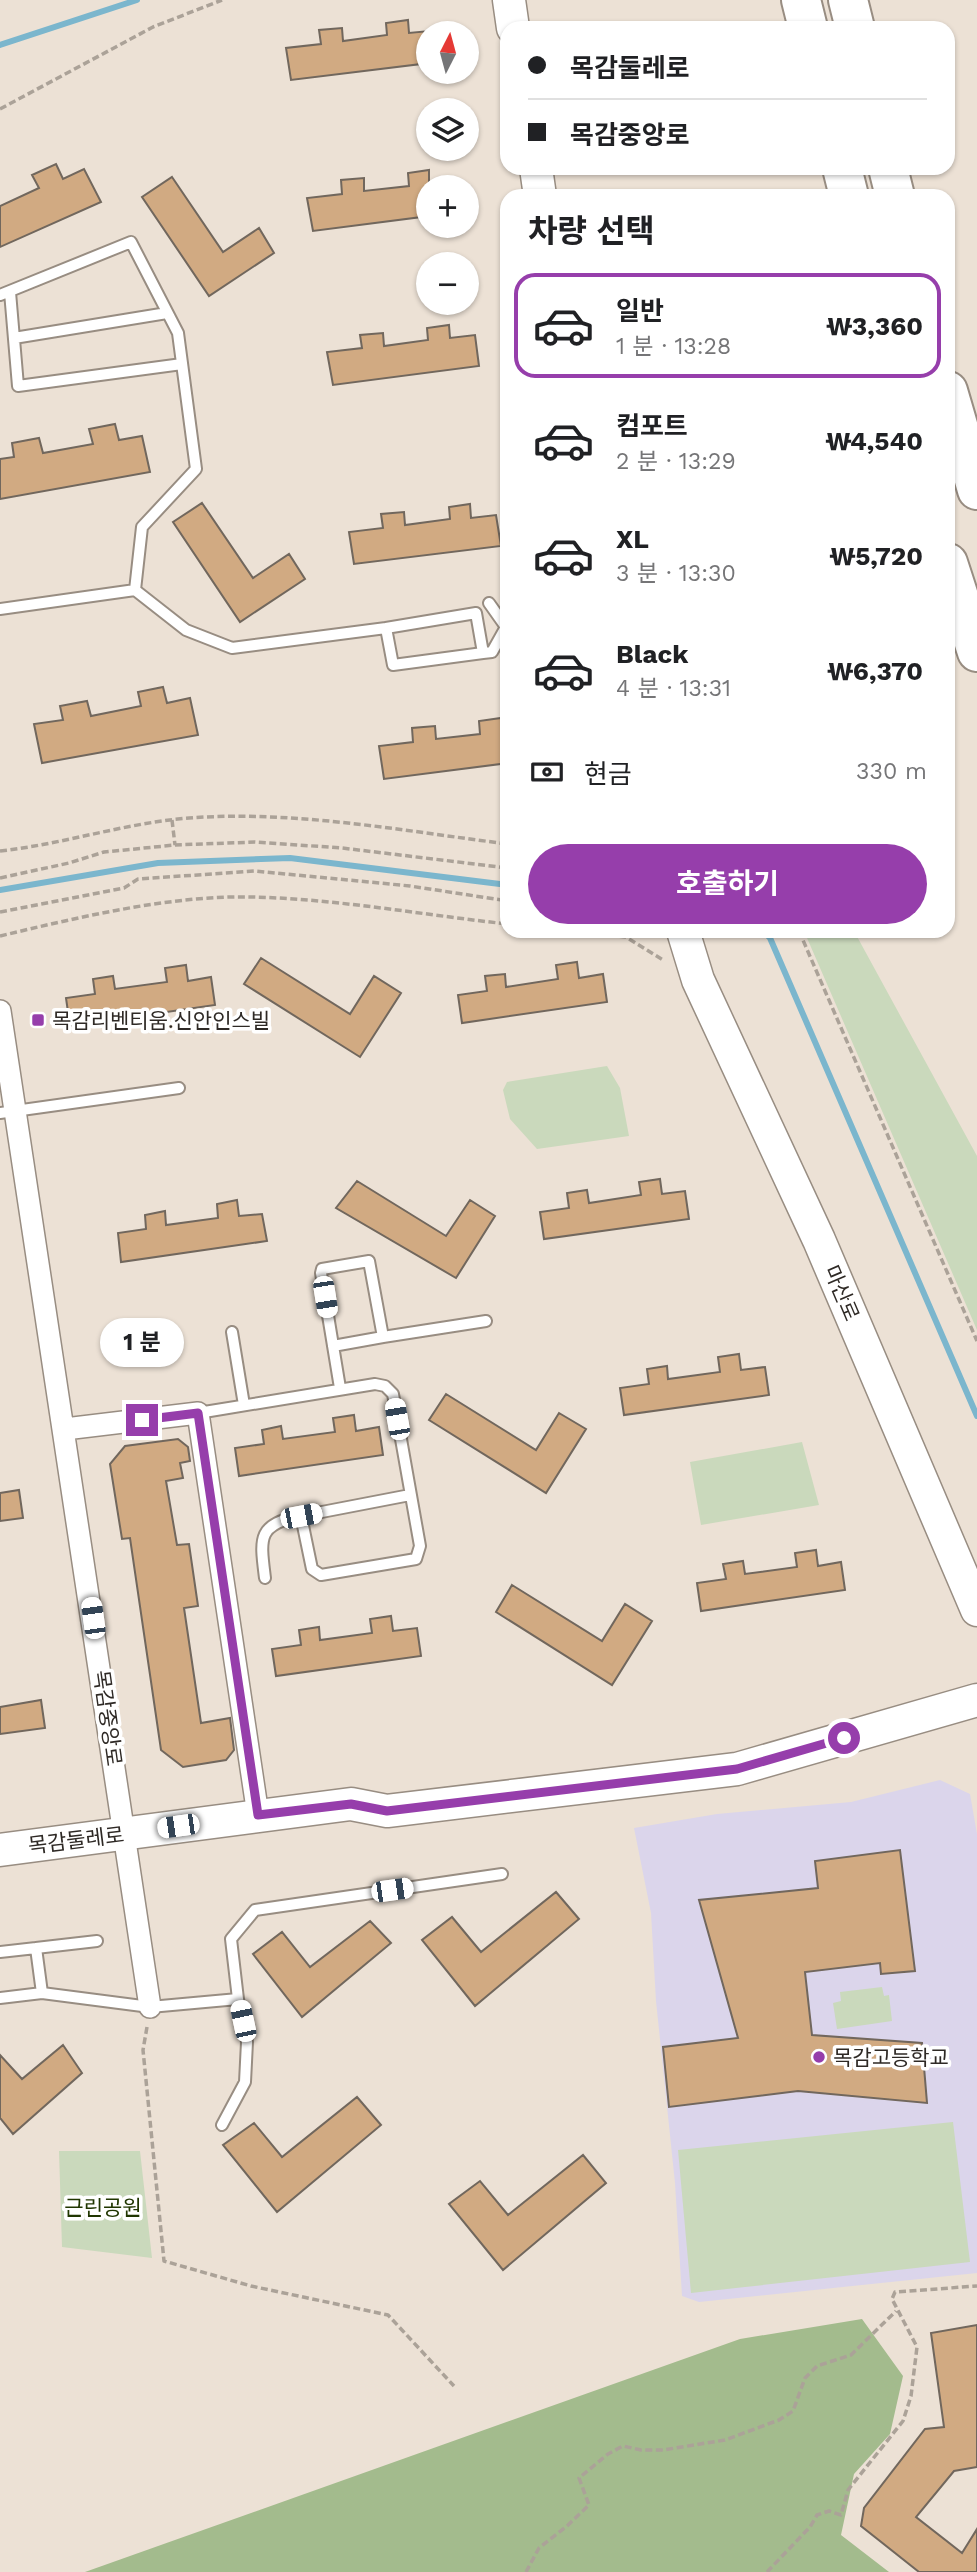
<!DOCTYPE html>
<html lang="ko">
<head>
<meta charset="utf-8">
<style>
	body { margin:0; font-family:"Work Sans","Noto Sans KR",sans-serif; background:#f6f6f6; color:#202124; height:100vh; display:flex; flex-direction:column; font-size:26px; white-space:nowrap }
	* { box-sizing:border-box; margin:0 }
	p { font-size:23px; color:#757577 }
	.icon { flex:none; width:38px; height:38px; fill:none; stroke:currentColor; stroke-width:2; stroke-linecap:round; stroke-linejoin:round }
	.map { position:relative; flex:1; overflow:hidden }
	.side { position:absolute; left:500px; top:189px; width:455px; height:749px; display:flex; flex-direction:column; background:#fff; border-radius:21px; box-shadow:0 2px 5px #0004 }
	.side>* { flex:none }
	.guide { position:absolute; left:500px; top:21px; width:455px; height:154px; border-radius:21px; box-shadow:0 2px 5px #0004; display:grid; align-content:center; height:154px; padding:0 28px; background:#fff }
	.needle { width:46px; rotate:6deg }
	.buttons { position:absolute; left:416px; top:21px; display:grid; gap:14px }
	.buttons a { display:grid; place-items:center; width:63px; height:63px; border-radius:50%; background:#fff; box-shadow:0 2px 5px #0004; font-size:35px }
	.end { position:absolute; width:32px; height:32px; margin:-16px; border:9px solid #963eab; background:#fff; box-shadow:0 0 0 4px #fff }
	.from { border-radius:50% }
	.bubble { position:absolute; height:49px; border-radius:24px; background:#fff; box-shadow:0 2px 5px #0004; font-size:23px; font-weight:700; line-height:49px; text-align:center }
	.car { position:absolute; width:21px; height:42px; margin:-21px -10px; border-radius:9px; box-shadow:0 0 5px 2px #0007; background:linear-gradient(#fff 24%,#345 0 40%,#fff 0 76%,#345 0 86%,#fff 0) }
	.guide b { display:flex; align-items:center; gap:24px; height:66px; font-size:26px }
	.guide b+b { border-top:2px solid #e0e0e0 }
	.guide i { width:18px; height:18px; background:#202124 }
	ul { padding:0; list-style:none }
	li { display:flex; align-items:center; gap:21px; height:105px; margin:0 14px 10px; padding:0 14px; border:4px solid transparent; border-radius:21px }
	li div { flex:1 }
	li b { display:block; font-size:26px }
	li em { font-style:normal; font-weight:700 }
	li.active { border-color:#963eab }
	li>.icon { width:63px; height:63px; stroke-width:1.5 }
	h2 { padding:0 28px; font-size:32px; line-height:84px }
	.pay { display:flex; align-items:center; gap:18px; height:77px; padding:0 28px; font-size:26px }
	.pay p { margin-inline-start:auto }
	.primary-button { display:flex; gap:14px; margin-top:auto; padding:14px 28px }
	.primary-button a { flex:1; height:80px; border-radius:42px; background:#963eab; color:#fff; font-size:28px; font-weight:700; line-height:80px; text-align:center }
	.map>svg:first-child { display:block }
</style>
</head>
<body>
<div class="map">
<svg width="977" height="2572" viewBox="0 0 977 2572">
	<rect width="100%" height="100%" fill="#ece1d5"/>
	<path fill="#dbd5eb" d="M 940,1780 L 970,1794 L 977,1834 L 977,2273 L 699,2302 L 682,2296 L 675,2183 L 656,2001 L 651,1913 L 634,1828 L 717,1814 L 851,1802 Z"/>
	<path fill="#cad9bc" d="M 804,931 L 854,931 L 977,1156 L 977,1330 Z
		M 607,1066 L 620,1088 L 629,1136 L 537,1149 L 510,1119 L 503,1090 L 507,1082 Z
		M 802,1442 L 819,1505 L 701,1525 L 690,1462 Z
		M 882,1987 L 884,1996 L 889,1995 L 892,2021 L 837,2029 L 833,2003 L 841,2001 L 840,1992 Z
		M 953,2122 L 970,2262 L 691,2293 L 678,2150 Z
		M 59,2151 L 140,2151 L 152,2258 L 62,2247 Z"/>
	<path fill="#a3bb8d" d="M 862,2319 L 903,2376 L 890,2434 L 854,2474 L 841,2535 L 889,2572 L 85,2572 L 740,2339 Z"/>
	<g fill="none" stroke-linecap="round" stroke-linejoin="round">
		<path stroke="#7bb6cd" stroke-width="6" d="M 0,45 L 137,0
			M 0,890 L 158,863 L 290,858 L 508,885
			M 763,931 L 770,938 L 977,1416"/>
	</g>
	<path fill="#d1aa82" stroke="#71675d" stroke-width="2" d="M 408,20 L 409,33 L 429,31 L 429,63 L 291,80 L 286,48 L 321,44 L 319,30 L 342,28 L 343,41 L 387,35 L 386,23 Z
		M 56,164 L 63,179 L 84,169 L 101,202 L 0,247 L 0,206 L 39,188 L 32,175 Z
		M 429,170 L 429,216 L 313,231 L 307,198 L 342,194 L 341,180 L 364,178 L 364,191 L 409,186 L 408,173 Z
		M 172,177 L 223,252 L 259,228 L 274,253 L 209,296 L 142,197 Z
		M 449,325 L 450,338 L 475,335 L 479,366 L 333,385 L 327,352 L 362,348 L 360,335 L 383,333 L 384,346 L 428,340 L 427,328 Z
		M 115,424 L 119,440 L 142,436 L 150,472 L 0,499 L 0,459 L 14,457 L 12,443 L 39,438 L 43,453 L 93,444 L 89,429 Z
		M 202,503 L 253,578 L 289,554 L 305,579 L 240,622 L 173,522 Z
		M 470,504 L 471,518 L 496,515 L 501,546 L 354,564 L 349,532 L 383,528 L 381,514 L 404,512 L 405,525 L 450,519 L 449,507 Z
		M 163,687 L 167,703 L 190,698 L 198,735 L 42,763 L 34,724 L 63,720 L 60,706 L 87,701 L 91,716 L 141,706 L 138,692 Z
		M 501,718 L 502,732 L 508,731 L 508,763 L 384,779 L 379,746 L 413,742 L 412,728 L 435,726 L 436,739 L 480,734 L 479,721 Z
		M 261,958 L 350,1014 L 374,976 L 401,993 L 360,1057 L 244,984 Z
		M 577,962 L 579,978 L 603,974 L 607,1002 L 462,1023 L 458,995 L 487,991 L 485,976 L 505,974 L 506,987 L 558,979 L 556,965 Z
		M 186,965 L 188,981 L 211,977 L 215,1005 L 70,1026 L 66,998 L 95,994 L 93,979 L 113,976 L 115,989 L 167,982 L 165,968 Z
		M 660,1179 L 662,1194 L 685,1191 L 689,1219 L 544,1239 L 540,1212 L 569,1208 L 567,1193 L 587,1190 L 589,1203 L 641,1195 L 639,1182 Z
		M 357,1181 L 446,1236 L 470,1200 L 495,1216 L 456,1278 L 336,1208 Z
		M 237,1200 L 239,1216 L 262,1214 L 267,1241 L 121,1262 L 118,1233 L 146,1229 L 145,1215 L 165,1211 L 166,1225 L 218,1218 L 217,1204 Z
		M 739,1354 L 741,1370 L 765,1367 L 769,1395 L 624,1415 L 620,1388 L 649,1384 L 647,1369 L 667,1366 L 668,1379 L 720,1372 L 718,1357 Z
		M 446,1394 L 536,1450 L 559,1413 L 586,1429 L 546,1493 L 429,1420 Z
		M 354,1415 L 356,1431 L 379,1427 L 383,1455 L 239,1476 L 235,1448 L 264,1444 L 262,1430 L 281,1426 L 283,1439 L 335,1432 L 333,1418 Z
		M 178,1439 L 188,1447 L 190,1461 L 180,1463 L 183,1478 L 166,1481 L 177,1545 L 189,1544 L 198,1606 L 184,1608 L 201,1723 L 230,1718 L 234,1750 L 226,1760 L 183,1767 L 161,1750 L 130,1538 L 122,1539 L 110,1464 L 125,1446 Z
		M 19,1490 L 23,1518 L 0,1521 L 0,1493 Z
		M 816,1550 L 818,1566 L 841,1562 L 845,1590 L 701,1611 L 697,1583 L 726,1579 L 723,1564 L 743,1561 L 745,1574 L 797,1567 L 795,1553 Z
		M 512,1585 L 602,1641 L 625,1604 L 652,1621 L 612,1685 L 496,1612 Z
		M 391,1616 L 393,1631 L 417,1628 L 421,1656 L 276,1676 L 272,1649 L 301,1645 L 299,1630 L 319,1627 L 320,1640 L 372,1633 L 370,1619 Z
		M 41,1700 L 45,1728 L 0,1734 L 0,1707 Z
		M 900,1850 L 915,1971 L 881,1974 L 880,1963 L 805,1972 L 812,2035 L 922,2043 L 927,2103 L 798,2091 L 669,2107 L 663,2047 L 738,2038 L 699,1900 L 818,1888 L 815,1861 Z
		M 556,1892 L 579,1919 L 475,2006 L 422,1940 L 452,1917 L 481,1952 Z
		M 370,1921 L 391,1943 L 302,2017 L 253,1954 L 282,1932 L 310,1967 Z
		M 63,2045 L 82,2073 L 13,2134 L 0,2118 L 0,2055 L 22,2079 Z
		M 357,2097 L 381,2125 L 277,2212 L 223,2145 L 254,2123 L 282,2157 Z
		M 583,2155 L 606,2183 L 503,2270 L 449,2204 L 480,2181 L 508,2215 Z
		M 977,2325 L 977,2467 L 954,2471 L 916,2517 L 962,2553 L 977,2529 L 977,2572 L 919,2572 L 861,2526 L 864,2508 L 925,2429 L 944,2427 L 931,2333 Z"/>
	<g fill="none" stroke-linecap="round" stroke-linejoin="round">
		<g stroke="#988d82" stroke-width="14">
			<path id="lane" d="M 10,292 L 18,386 L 182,364
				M 0,295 L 131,242 L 178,333 L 196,469 L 142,527 L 135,590 L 0,609
				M 14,338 L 167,313
				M 135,590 L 186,630 L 232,648 L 386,628 L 476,613 L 483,653 L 492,652 L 506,627 L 489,603
				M 386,628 L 393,665 L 483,653
				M 0,1113 L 179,1088
				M 232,1332 L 244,1405
				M 383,1337 L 486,1321
				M 333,1346 L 383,1337 L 369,1261 L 322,1269 L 321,1273 L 340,1388
				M 198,1413 L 375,1384 L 385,1386 L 393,1394 L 420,1546 L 416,1559 L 321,1575 L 312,1569 L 301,1516 L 410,1495
				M 265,1578 C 260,1538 257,1524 301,1516
				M 0,1952 L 36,1948
				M 42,1993 L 36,1948 L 97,1941
				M 0,1998 L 42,1993 L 150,2007 L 238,1999 L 231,1939 L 255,1910 L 502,1874
				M 222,2125 L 245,2082 L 247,2042 L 238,1999"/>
		</g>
		<g stroke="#988d82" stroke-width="24">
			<path id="street" d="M 0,1011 L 150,2007
				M 65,1429 L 198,1413 L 258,1815"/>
		</g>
		<g stroke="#988d82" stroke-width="35">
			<path id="secondary" d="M 509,0 L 513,28
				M 536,168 L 540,196
				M 683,931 L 698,980 L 819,1240 L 977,1610
				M 0,1850 L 351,1804 L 387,1811 L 737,1769 L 977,1700"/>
		</g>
		<g stroke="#988d82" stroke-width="42">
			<path id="highway" d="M 801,0 L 808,28
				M 848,0 L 855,28
				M 842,168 L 849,196
				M 888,168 L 895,196
				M 948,391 L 977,490
				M 948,563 L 977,652"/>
		</g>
		<path stroke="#aba298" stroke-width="3.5" stroke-dasharray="7 3.5" stroke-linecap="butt" d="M 0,109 L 153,27 L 222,0
			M 172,820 L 175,845
			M 0,851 C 64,844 125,823 189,818 C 295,810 403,831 508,844
			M 0,878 L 69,863 L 104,852 L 175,845 L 255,842 L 342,848 L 508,868
			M 0,912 L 124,888 L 138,879 L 255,871 L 410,886 L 508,901
			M 567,931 L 626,937 L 663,960
			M 799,931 L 977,1341
			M 0,936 C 80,917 171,895 253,897 C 338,899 423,915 508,924
			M 147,2027 L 143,2050 L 164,2261 L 251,2286 L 388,2315 L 454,2386
			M 526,2572 L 539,2548 L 567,2526 L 589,2505 L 579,2478 L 608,2454 L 623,2446 L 641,2450 L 663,2450 L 725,2440 L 779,2420 L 793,2411 L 805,2378 L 817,2366 L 851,2355 L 896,2311
			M 767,2572 L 810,2527 L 817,2515 L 829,2511 L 841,2515 L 848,2490 L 903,2421 L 911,2396 L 917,2347 L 892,2299 L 895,2292 L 977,2286"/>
		<use href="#lane" stroke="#fff" stroke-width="10"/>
		<use href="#street" stroke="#fff" stroke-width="21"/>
		<use href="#secondary" stroke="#fff" stroke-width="32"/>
		<use href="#highway" stroke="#fff" stroke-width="38"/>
	</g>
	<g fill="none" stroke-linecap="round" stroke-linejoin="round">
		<path stroke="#963eab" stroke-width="9" d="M 142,1420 L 198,1413 L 258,1815 L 351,1804 L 387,1811 L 737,1769 L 844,1738"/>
	</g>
	<g fill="#963eab" stroke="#fff" stroke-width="2.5">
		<rect x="31" y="1013" width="14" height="14" rx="3.5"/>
		<circle cx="819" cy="2057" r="7"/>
	</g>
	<g text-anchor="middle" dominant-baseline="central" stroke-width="7" stroke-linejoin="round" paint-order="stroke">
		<g font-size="21" fill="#2e2925" stroke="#fff" text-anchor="start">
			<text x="52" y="1020">목감리벤티움.신안인스빌</text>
			<text x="833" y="2057">목감고등학교</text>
		</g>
		<g font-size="21" fill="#2e2925" stroke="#fff">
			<text transform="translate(842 1293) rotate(67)">마산로</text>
			<text transform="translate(108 1718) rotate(82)">목감중앙로</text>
			<text transform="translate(76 1840) rotate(-7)">목감둘레로</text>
		</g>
		<g font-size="21" fill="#203601" stroke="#fff">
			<text x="103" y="2207">근린공원</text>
		</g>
	</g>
</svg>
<div class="buttons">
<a><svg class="needle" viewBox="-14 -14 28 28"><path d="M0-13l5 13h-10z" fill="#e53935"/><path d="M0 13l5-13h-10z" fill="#757577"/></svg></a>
<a><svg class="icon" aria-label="layers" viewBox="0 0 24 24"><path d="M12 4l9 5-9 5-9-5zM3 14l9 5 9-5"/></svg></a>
<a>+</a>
<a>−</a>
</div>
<i class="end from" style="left:844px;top:1738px"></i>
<i class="end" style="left:142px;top:1420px"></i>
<div class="bubble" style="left:100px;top:1318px;width:84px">1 분</div>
<i class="car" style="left:325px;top:1297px;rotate:171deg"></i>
<i class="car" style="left:397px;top:1419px;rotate:350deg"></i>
<i class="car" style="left:301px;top:1516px;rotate:79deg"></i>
<i class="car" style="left:93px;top:1618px;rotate:352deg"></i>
<i class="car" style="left:178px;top:1826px;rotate:262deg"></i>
<i class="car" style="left:392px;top:1890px;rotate:82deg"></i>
<i class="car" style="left:243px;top:2021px;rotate:348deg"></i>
<div class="guide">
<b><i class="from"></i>목감둘레로</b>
<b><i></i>목감중앙로</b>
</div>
<section class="side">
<h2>차량 선택</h2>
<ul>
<li class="active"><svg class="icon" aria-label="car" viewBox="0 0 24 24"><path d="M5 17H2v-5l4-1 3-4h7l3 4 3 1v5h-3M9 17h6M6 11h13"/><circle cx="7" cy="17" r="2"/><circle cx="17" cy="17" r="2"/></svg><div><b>일반</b><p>1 분 · 13:28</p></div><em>₩3,360</em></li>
<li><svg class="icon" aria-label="car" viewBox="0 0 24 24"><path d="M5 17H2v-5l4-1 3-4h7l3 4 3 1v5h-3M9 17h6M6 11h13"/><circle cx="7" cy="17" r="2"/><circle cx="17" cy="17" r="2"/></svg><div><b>컴포트</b><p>2 분 · 13:29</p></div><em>₩4,540</em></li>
<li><svg class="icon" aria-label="car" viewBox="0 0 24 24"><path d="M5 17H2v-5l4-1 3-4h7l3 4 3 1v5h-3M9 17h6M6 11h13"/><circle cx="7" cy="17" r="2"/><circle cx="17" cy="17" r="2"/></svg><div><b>XL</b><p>3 분 · 13:30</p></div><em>₩5,720</em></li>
<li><svg class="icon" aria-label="car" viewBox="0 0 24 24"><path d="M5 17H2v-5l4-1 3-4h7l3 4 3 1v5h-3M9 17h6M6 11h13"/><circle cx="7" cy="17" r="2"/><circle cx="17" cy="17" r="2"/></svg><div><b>Black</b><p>4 분 · 13:31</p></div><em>₩6,370</em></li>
</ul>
<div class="pay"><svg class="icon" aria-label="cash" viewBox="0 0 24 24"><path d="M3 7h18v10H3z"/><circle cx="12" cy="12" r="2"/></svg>현금<p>330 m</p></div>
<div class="primary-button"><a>호출하기</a></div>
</section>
</div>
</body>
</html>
